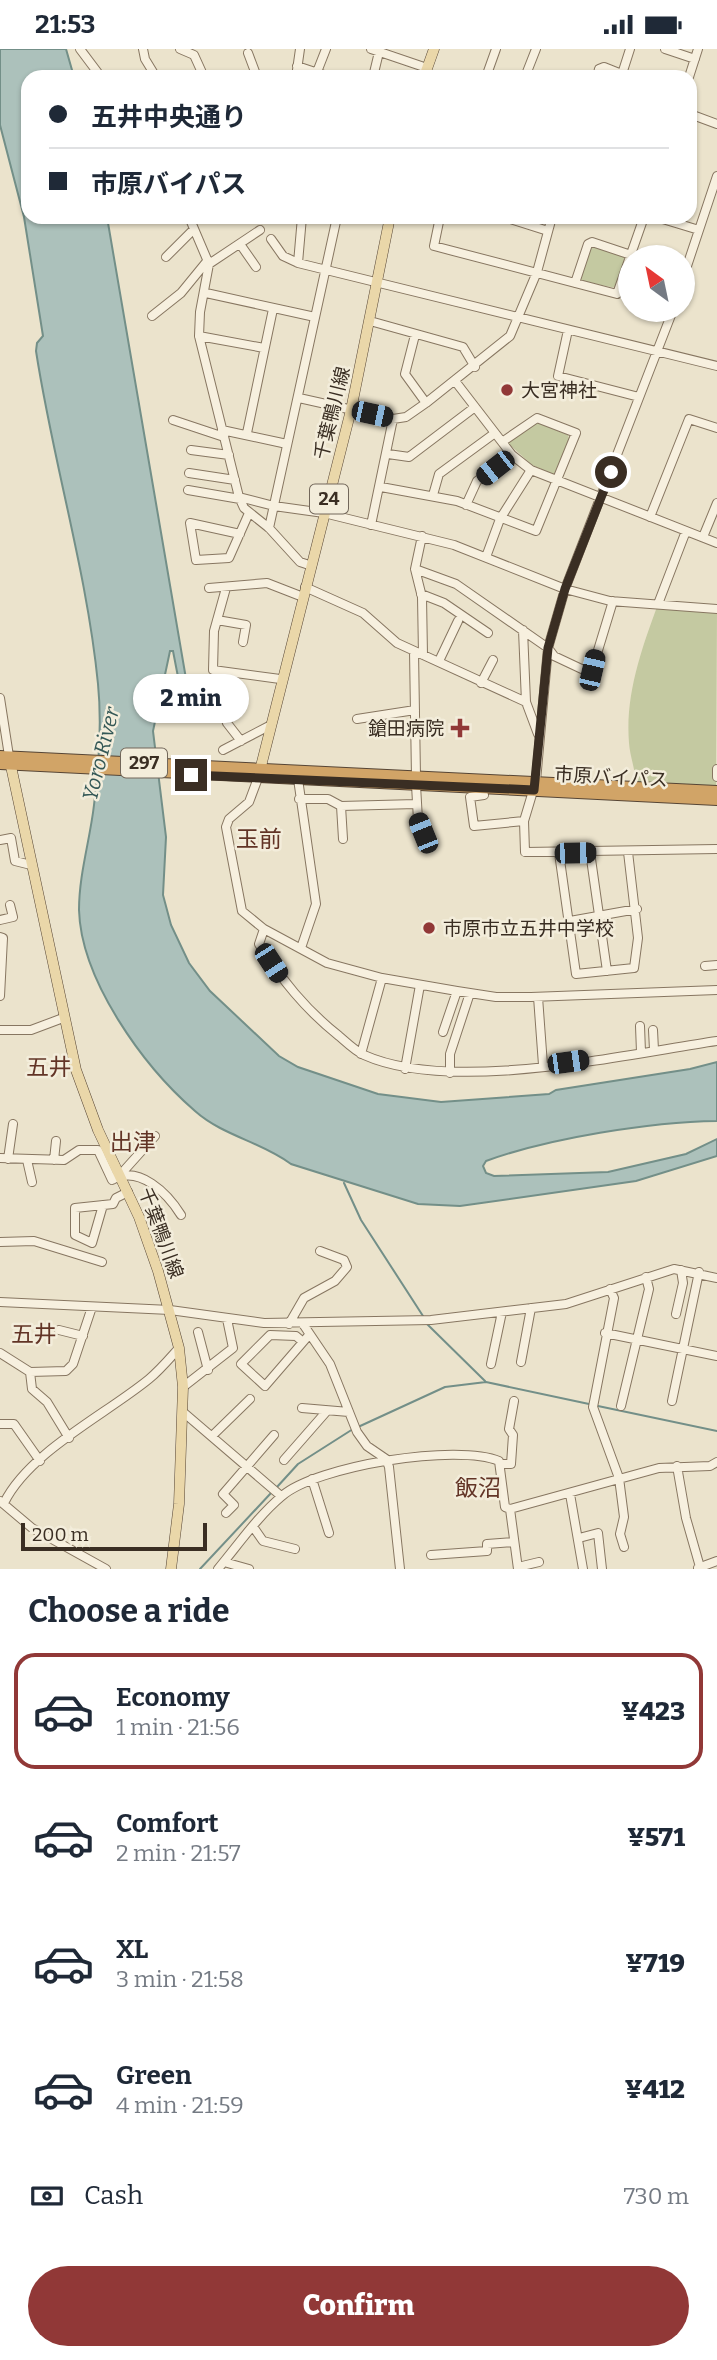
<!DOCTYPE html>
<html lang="en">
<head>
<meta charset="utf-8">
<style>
	body { margin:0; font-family:Bitter,"Noto Sans JP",serif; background:#f2f2f3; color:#1f2937; height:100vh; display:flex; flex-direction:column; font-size:26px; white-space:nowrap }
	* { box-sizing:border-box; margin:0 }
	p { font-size:23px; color:#747a83 }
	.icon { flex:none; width:38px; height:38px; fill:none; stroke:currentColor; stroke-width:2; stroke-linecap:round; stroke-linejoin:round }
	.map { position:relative; height:1520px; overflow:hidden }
	.side { display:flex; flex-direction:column; background:#fff; flex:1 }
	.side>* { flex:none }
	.banner { position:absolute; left:21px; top:21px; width:676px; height:154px; border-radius:21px; box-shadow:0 2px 5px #0004; display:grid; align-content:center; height:154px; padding:0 28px; background:#fff }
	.needle { width:46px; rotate:327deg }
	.tools { position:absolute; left:618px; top:196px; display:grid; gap:14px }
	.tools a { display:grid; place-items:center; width:77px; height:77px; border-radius:50%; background:#fff; box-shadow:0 2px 5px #0004; font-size:35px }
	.scale { position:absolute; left:21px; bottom:18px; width:186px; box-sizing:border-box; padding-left:7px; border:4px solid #3a2e23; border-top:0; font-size:19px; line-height:24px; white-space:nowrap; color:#3a2e23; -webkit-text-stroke:5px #f3eddb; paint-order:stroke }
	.end { position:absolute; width:32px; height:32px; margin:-16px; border:9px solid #3a2e23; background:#fff; box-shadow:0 0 0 4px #fff }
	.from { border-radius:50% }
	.bubble { position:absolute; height:49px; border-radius:24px; background:#fff; box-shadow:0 2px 5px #0004; font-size:23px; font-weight:800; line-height:49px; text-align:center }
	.car { position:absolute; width:21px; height:42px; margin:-21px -10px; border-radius:9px; box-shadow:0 0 5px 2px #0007; background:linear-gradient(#222 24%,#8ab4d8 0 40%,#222 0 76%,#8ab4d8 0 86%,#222 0) }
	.banner b { display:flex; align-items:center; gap:24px; height:66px; font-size:26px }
	.banner b+b { border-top:2px solid #e0e1e3 }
	.banner i { width:18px; height:18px; background:#1f2937 }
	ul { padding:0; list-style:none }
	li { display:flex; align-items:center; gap:21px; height:116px; margin:0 14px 10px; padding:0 14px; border:4px solid transparent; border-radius:21px }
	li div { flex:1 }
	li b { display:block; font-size:26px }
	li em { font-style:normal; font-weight:800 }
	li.active { border-color:#913837 }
	li>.icon { width:63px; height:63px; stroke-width:1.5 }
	h2 { padding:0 28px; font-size:32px; line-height:84px }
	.pay { display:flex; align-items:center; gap:18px; height:77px; padding:0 28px; font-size:26px }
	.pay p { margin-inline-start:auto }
	.cta { display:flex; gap:14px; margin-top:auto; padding:14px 28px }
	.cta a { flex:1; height:80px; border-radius:42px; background:#913837; color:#fff; font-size:28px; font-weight:800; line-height:80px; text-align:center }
	.status { display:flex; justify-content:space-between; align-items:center; height:49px; padding:0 35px; background:#fff; direction:ltr }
	.status svg { height:19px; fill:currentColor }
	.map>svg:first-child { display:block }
</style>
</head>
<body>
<div class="status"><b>21:53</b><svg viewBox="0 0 49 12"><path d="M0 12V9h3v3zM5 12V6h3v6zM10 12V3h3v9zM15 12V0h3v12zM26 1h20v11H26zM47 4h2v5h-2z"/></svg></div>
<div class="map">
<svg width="717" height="1520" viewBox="0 0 717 1520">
	<rect width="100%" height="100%" fill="#ebe3cc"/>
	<path fill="#c4c9a1" d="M 594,196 L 626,207 L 616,239 L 581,232 L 579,228 L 590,199 Z
		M 536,373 L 568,386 L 569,390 L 555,426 L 532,416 L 509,395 L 509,391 Z
		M 658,555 L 717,560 L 716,742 L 636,737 C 636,722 630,708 629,694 C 625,645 642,599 658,555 Z"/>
	<path fill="#acc1bb" stroke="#738f88" stroke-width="2" d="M 0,0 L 66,0 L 74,28 L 28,28 L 28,168 L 107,168 L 190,653 L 190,667 L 185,664 L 173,602 L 170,602 L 153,682 L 166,788 L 163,846 L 171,876 L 189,914 L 210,942 L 279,1007 L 298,1018 L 378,1045 L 441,1053 L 549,1045 L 556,1041 L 690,1020 L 717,1013 L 717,1072 C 650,1073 549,1089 486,1112 L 483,1117 L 486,1124 L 494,1127 L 608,1123 L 686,1105 L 717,1090 L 717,1107 L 636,1132 L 460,1157 L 418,1155 L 291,1115 C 262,1093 223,1087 195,1062 C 143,1017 81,931 79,861 C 79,825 90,791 94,756 C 99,716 102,675 98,635 C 87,523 53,413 36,302 L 37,294 L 43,287 L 24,168 L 0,76 Z"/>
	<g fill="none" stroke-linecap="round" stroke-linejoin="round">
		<path stroke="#738f88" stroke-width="2" d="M 344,1134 L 361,1171 L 423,1267
			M 427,1275 L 485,1332
			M 598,1357 L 717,1382
			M 358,1378 L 445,1338 L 486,1333 L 589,1355
			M 277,1438 L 298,1415 L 353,1380
			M 200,1520 L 271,1444"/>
		<g stroke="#877661" stroke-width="10">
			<path id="minor" d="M 80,0 L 101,28
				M 143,0 L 145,10 L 156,28
				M 180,0 L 194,6 L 204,28
				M 371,0 L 427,19
				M 665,0 L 695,10
				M 248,4 L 257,28
				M 297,17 L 330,28
				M 317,23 L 326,0
				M 622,25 L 630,0
				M 296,28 L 300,0
				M 373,28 L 379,3
				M 486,28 L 496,0
				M 525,28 L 536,0
				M 597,28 L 599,20 L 604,18 L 629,28
				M 689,28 L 698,0
				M 690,65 L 717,75
				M 189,168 L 209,215 L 200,263 L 199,287 L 239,448 L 244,459 L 269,479 L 300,513 L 312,517
				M 440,168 L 434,197 L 617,245 L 644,168
				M 504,168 L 548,182
				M 656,168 L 699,181
				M 271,190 L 283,207 L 298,214 L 717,317
				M 240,195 L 256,218
				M 166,208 L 194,180
				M 298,214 L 302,168
				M 209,215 L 260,181
				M 682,232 L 717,127
				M 575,234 L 588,195 L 592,193 L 631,206
				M 206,244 L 315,268
				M 673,261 L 565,540 L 548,599 L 536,732 L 524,772 L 525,803 L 717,800
				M 152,267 L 181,244 L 208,211
				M 370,272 L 463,298 L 475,318
				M 568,281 L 558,327 L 639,348
				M 415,286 L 405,325 L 426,354
				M 199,287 L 264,299
				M 455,332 L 512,406 L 531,421 L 717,494
				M 299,349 L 393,370 L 406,368 L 426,354 L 510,287 L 537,223 L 552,168
				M 173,371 L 224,388
				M 222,381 L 287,395
				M 247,384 L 273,260
				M 191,401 L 229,406
				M 388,405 L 409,408 L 475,358
				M 189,424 L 235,431
				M 381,438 L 457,452 L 536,482 L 576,384 L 537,369 L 502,393
				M 188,441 L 240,450
				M 433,446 L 439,425 L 495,384
				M 239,448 L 274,457 L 324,464 L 454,496 L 565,540 L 610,552 L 717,560
				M 466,456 L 477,432 L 512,406
				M 650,468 L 689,370 L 717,379
				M 371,476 L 393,370
				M 269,479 L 337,168
				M 240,485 L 190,474 L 196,511 L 229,509 L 249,464
				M 422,487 L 415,520 L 422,548 L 423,606
				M 703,488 L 717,454
				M 486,508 L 500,470 L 531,421
				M 415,520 L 456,535 L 548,599 L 554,607 L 588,623 L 592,621 L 613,552
				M 305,538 L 363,564 L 397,594 L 526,653
				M 209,539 L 267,534 L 303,548
				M 226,539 L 214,582 L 213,621 L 280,630
				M 421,545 L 444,554 L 488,584
				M 658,555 L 686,482
				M 217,571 L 246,576 L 243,593
				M 523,581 L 526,653 L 538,685
				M 414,602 L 416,728
				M 439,612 L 458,572
				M 481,634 L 493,611
				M 0,649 L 9,707
				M 222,660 L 227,674 L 241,692
				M 357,670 L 415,661
				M 223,701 L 271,676
				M 717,720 L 717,728
				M 258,729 L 249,753 L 229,770 L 226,778 L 242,862 L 264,880 L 327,914 L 382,929 L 457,942 L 496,948 L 531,948 L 717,941
				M 298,730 L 316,855 L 301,899
				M 416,736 L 418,771 L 429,798
				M 484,746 L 470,748 L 474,777 L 524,772
				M 299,750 L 328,750 L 341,757 L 416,755
				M 341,757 L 343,790
				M 0,791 L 11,789 L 15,812 L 31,816
				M 590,803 L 607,922
				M 559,804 L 576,925 L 634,919 L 638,889 L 628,803
				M 0,871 L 13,868 L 10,856
				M 570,872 L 637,860
				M 264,880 L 259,895 C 282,931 305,960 339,987 C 346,993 355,1002 364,1006 C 451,1045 622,1006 717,992
				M 0,888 L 3,889 L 0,947
				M 705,917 L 717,916
				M 538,948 L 543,1016
				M 640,977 L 641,1003
				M 0,981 L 31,981 L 63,969
				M 653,981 L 654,1001
				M 443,983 L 457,942
				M 361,1005 L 382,929
				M 405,1020 L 420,936
				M 450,1024 L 450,1005 L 470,944
				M 0,1109 L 64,1111 L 79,1101 L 98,1101 L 112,1131 C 139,1115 168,1145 181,1166
				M 8,1110 L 13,1075
				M 27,1111 L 32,1133
				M 54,1111 L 56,1092
				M 120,1126 L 155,1087
				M 103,1156 L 92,1194 L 75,1186 L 75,1159 L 113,1155 L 116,1149 L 128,1143
				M 0,1193 L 34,1192 L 102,1213
				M 610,1240 L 614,1249 L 593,1358 L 619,1429 L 624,1468 L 620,1485 L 624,1498
				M 0,1253 L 170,1261 L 264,1274 L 431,1271 L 566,1255 L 674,1220 L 717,1229
				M 676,1265 L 683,1234 L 681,1221
				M 289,1275 L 304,1249 L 335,1232 L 347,1218 L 344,1211 L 320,1202
				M 303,1275 L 330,1315 L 357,1383 L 367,1397 L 386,1410 L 389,1418 L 400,1520
				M 59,1281 L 83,1287
				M 198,1283 L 208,1321
				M 605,1284 L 717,1307
				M 303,1293 L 296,1287 L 270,1286 L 241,1315 L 265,1337 L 303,1293 L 309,1286
				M 0,1304 L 30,1323 L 32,1340 L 47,1353 L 69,1389
				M 521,1313 L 531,1259
				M 491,1315 L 502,1263
				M 30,1323 L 66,1322 L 73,1315 L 92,1258
				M 183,1338 L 233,1299 L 227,1270
				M 672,1352 L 699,1223
				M 621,1357 L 649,1240 L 646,1228
				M 302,1359 L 349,1363
				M 183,1363 L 281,1447
				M 0,1375 L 14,1375 L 40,1412
				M 212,1387 L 250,1350
				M 284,1411 L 326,1363
				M 500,1415 L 511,1415 L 513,1386 L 509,1380 L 514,1352
				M 677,1417 L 686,1469 L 700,1518
				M 312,1430 L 329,1484
				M 570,1445 L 583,1520
				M 0,1452 L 32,1479 L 106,1520
				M 4,1454 C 29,1403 105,1366 149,1330 C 160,1321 170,1309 179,1299
				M 510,1460 L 518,1520
				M 226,1464 L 234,1456 L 223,1445 L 274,1386
				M 254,1479 L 263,1492 L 295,1500
				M 579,1489 L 598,1484 L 602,1520
				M 431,1506 L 487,1502 L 487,1495 L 514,1493
				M 224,1513 L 249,1520
				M 518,1518 L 539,1513
				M 698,1519 L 717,1512
				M 218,1520 C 238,1496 258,1467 282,1447 C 316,1417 458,1394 499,1412 L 505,1458 L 510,1460 L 659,1419 L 710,1417 L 717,1413"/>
		</g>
		<g stroke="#564535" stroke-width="11">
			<path id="major" d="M 424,28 L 434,0
				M 9,708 L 76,1021 L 98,1081 L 139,1168 L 158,1222 L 179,1299 L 183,1338 L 179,1455 L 171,1520
				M 259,725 L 351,361 L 390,168"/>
		</g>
		<g stroke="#564535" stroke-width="12">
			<path id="highway" d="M 0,707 L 717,742
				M 0,715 L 717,751"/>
		</g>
		<use href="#minor" stroke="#f7f0df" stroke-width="8"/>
		<use href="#major" stroke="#ead7a9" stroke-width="10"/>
		<use href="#highway" stroke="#d1a467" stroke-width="10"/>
	</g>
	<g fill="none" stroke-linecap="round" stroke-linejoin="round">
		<path stroke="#3a2e23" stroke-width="9" d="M 191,726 L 534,741 L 548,599 L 565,540 L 611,423"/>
	</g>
	<g fill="#913837" stroke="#f3eddb" stroke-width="2.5">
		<circle cx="507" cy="341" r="7"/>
		<path d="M456.5 668.5h7v7h7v7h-7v7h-7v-7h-7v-7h7z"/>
		<circle cx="429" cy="879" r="7"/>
	</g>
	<g text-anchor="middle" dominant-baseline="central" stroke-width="5" stroke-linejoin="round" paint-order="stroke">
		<g fill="#f3eddb" stroke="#72675a" stroke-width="2">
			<rect x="310" y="435.5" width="38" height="29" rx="5"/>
			<rect x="121" y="699.5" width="46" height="29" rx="5"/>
		</g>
		<g font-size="18" font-weight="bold" fill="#3a2e23">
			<text x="329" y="450">24</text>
			<text x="144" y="714">297</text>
		</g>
		<g font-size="19" fill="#3a2e23" stroke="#f3eddb" text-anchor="start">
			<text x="521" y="341">大宮神社</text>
			<text x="444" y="679" text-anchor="end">鎗田病院</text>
			<text x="443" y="879">市原市立五井中学校</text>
		</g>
		<g font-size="19" fill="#3a2e23" stroke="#f3eddb">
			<text transform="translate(332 364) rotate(-76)">千葉鴨川線</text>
			<text transform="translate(611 728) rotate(3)">市原バイパス</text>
			<text transform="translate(161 1184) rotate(70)">千葉鴨川線</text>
		</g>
		<g font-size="21" font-style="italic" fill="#345856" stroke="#f3eddb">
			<text transform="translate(101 705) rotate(-76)">Yoro River</text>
		</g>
		<g font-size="23" fill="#623426" stroke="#f3eddb">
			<text x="259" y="790">玉前</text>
			<text x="49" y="1018">五井</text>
			<text x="133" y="1093">出津</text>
			<text x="34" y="1285">五井</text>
			<text x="478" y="1439">飯沼</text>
		</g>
	</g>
</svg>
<div class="tools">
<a><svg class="needle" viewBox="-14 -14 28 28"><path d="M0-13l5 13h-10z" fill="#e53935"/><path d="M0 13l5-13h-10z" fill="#747a83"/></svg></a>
</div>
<div class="scale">200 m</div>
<i class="end from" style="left:611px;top:423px"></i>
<i class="end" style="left:191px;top:726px"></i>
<div class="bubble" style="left:133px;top:625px;width:116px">2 min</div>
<i class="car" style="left:372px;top:365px;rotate:102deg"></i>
<i class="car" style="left:495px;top:419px;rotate:232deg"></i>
<i class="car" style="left:592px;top:621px;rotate:13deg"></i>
<i class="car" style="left:423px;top:784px;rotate:338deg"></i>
<i class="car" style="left:575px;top:804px;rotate:89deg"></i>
<i class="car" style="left:271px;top:914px;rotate:147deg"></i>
<i class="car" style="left:568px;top:1013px;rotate:82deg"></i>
<div class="banner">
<b><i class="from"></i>五井中央通り</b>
<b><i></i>市原バイパス</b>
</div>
</div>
<section class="side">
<h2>Choose a ride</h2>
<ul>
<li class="active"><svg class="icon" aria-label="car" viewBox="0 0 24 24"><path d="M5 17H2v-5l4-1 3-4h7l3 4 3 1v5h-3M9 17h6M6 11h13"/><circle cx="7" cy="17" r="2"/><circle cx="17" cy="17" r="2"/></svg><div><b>Economy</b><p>1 min · 21:56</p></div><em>¥423</em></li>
<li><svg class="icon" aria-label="car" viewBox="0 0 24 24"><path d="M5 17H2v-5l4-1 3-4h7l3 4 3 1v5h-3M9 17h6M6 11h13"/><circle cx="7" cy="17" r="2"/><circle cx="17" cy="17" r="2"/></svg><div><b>Comfort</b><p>2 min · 21:57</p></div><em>¥571</em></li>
<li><svg class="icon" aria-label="car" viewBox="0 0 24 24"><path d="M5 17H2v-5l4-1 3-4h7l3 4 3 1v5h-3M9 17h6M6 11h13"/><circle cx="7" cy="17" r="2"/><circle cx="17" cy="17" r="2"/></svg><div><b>XL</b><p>3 min · 21:58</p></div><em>¥719</em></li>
<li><svg class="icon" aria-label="car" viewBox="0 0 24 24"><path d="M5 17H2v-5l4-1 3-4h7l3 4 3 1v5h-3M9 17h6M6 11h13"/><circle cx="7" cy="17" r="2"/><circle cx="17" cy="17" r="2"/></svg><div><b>Green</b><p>4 min · 21:59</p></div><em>¥412</em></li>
</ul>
<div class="pay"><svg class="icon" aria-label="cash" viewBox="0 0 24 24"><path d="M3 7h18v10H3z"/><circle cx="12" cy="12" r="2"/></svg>Cash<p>730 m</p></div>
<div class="cta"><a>Confirm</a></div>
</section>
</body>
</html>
